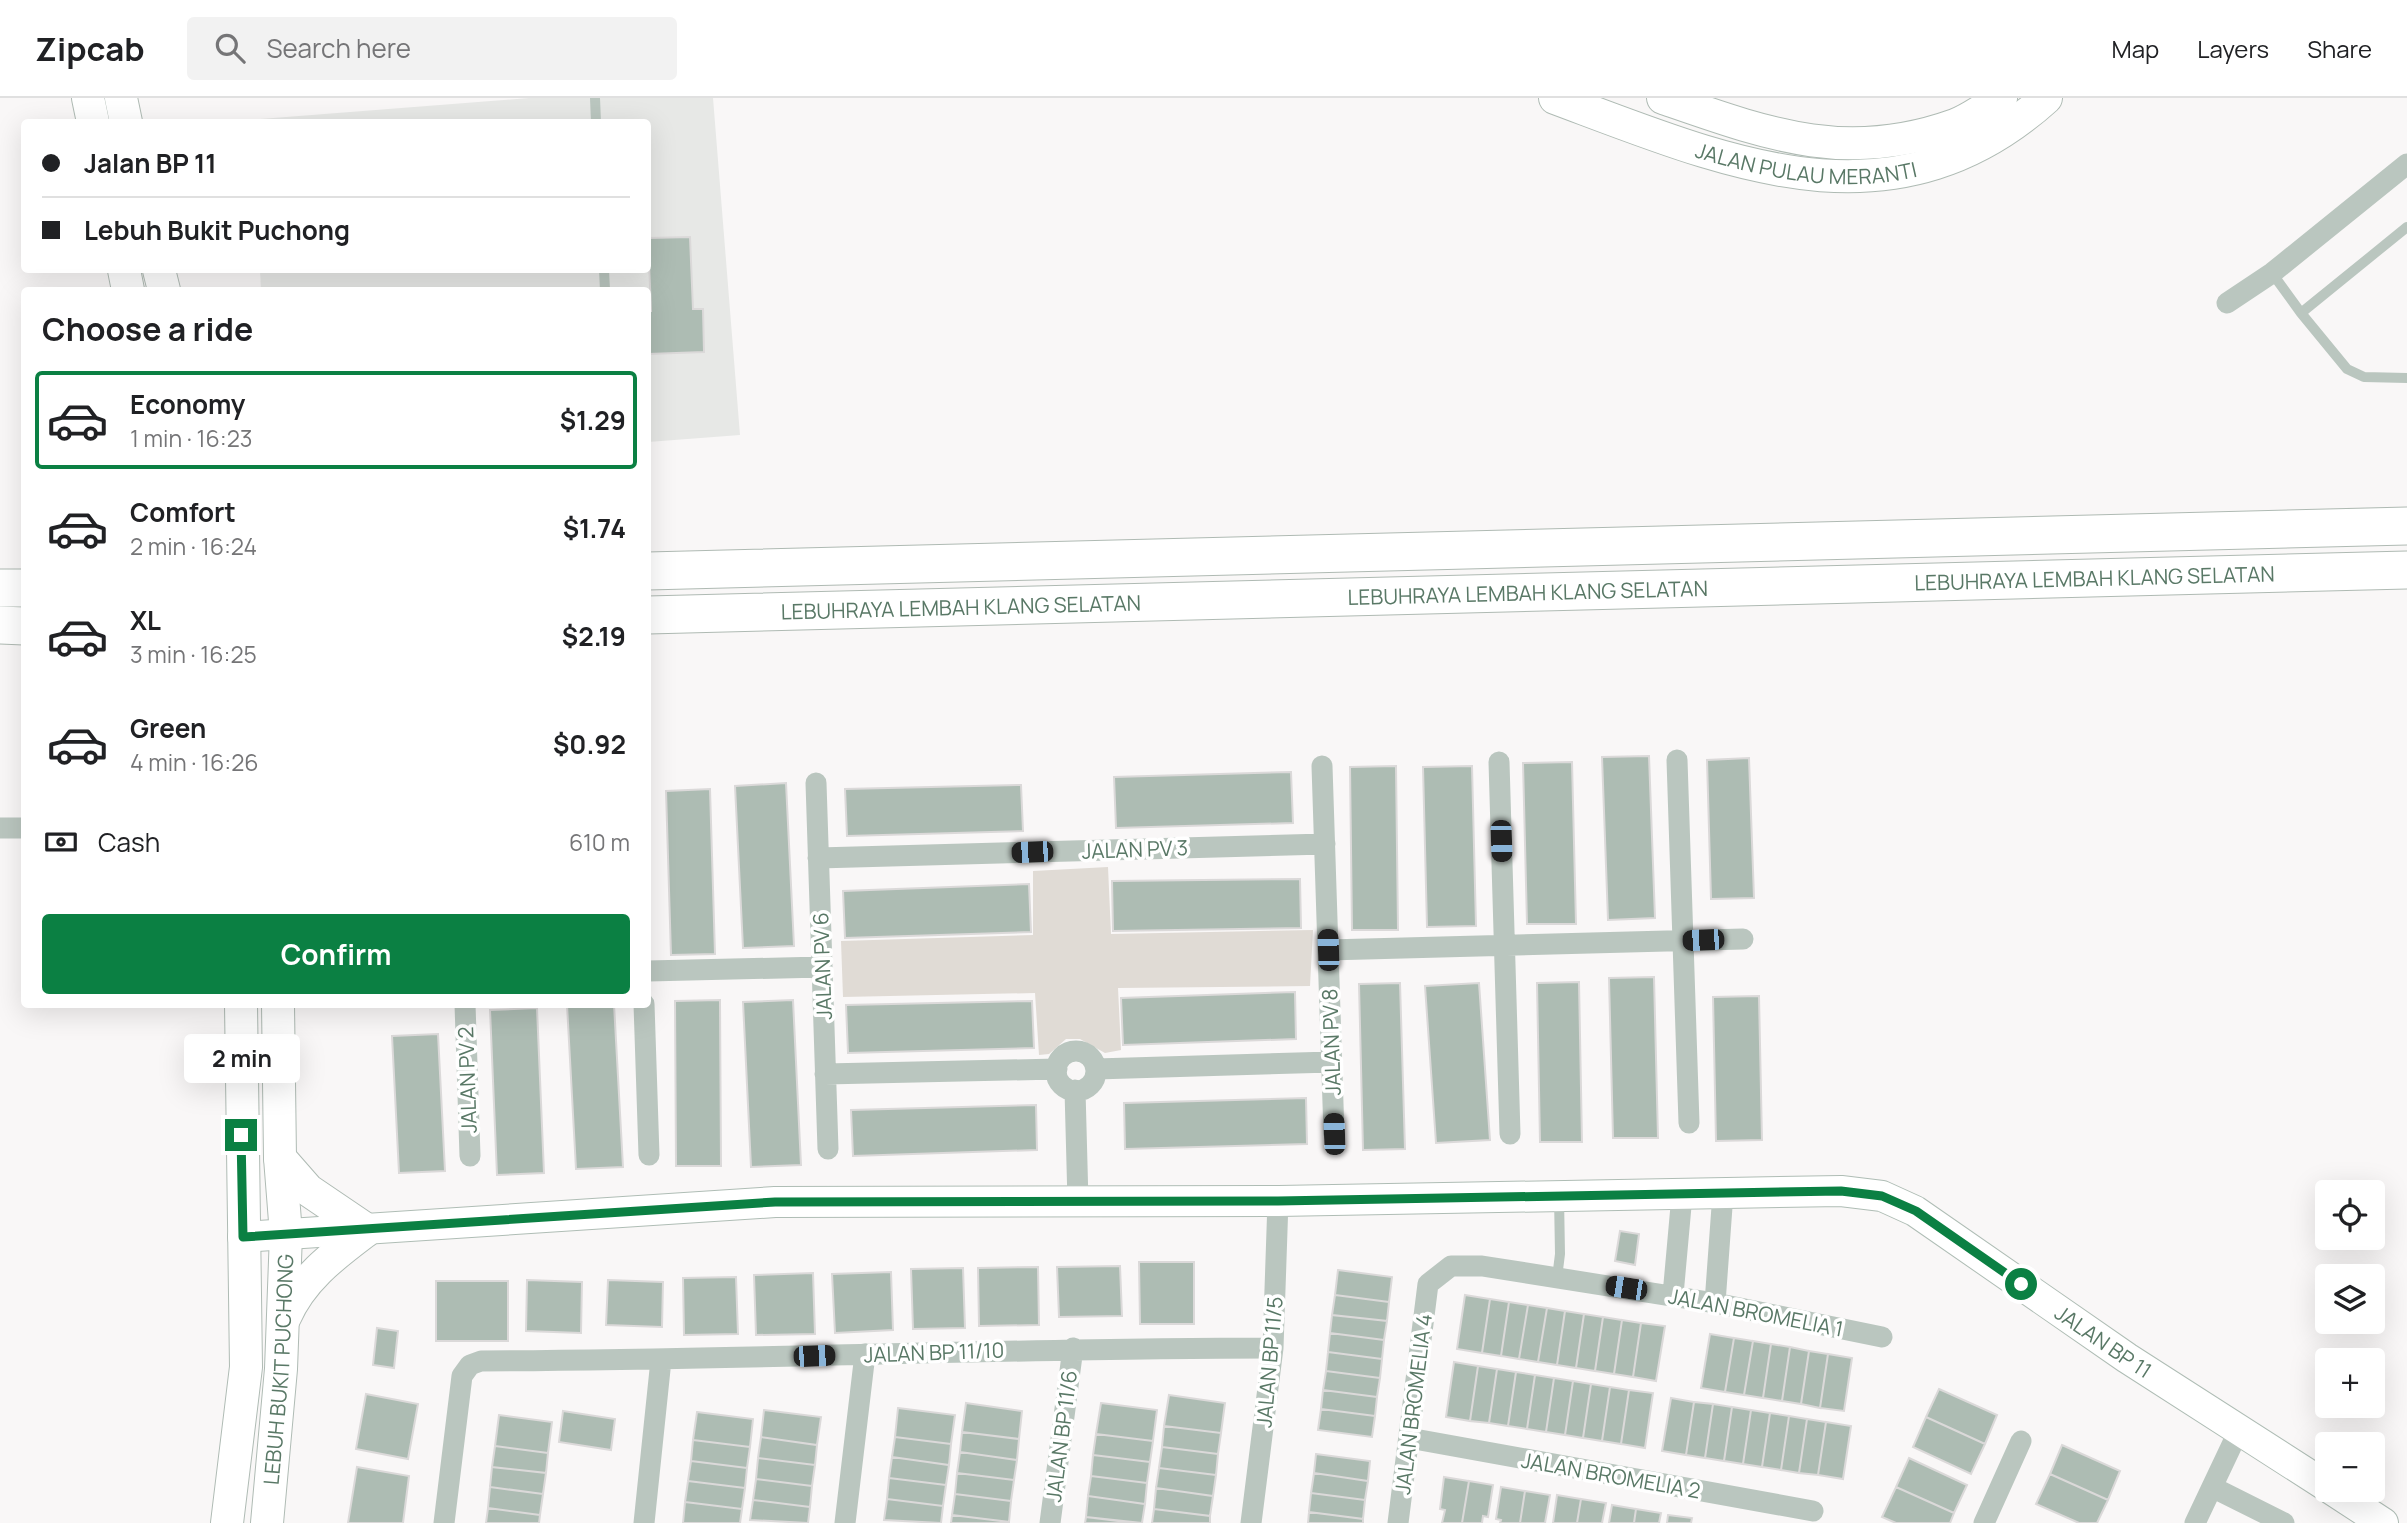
<!DOCTYPE html>
<html lang="en">
<head>
<meta charset="utf-8">
<style>
	body { margin:0; font-family:Manrope,sans-serif; background:#f2f2f2; color:#202124; height:100vh; display:flex; flex-direction:column; font-size:26px; white-space:nowrap }
	* { box-sizing:border-box; margin:0 }
	p { font-size:23px; color:#757577 }
	.icon { flex:none; width:38px; height:38px; fill:none; stroke:currentColor; stroke-width:2; stroke-linecap:round; stroke-linejoin:round }
	.map { position:relative; flex:1; overflow:hidden }
	.details { position:absolute; left:21px; top:189px; width:630px; height:721px; display:flex; flex-direction:column; background:#fff; border-radius:7px; box-shadow:0 7px 28px #0002 }
	.details>* { flex:none }
	.banner { position:absolute; left:21px; top:21px; width:630px; height:154px; border-radius:7px; box-shadow:0 7px 28px #0002; display:grid; align-content:center; height:154px; padding:0 21px; background:#fff }
	.tools { position:absolute; left:2315px; top:1082px; display:grid; gap:14px }
	.tools a { display:grid; place-items:center; width:70px; height:70px; border-radius:7px; background:#fff; box-shadow:0 7px 28px #0002; font-size:35px }
	.end { position:absolute; width:32px; height:32px; margin:-16px; border:9px solid #0b8043; background:#fff; box-shadow:0 0 0 4px #fff }
	.from { border-radius:50% }
	.bubble { position:absolute; height:49px; border-radius:7px; background:#fff; box-shadow:0 7px 28px #0002; font-size:23px; font-weight:700; line-height:49px; text-align:center }
	.car { position:absolute; width:21px; height:42px; margin:-21px -10px; border-radius:9px; box-shadow:0 0 5px 2px #0007; background:linear-gradient(#222 24%,#8ab4d8 0 40%,#222 0 76%,#8ab4d8 0 86%,#222 0) }
	.banner b { display:flex; align-items:center; gap:24px; height:66px; font-size:26px }
	.banner b+b { border-top:2px solid #e0e0e0 }
	.banner i { width:18px; height:18px; background:#202124 }
	ul { padding:0; list-style:none }
	li { display:flex; align-items:center; gap:21px; height:98px; margin:0 14px 10px; padding:0 7px; border:4px solid transparent; border-radius:7px }
	li div { flex:1 }
	li b { display:block; font-size:26px }
	li em { font-style:normal; font-weight:700 }
	li.selected { border-color:#0b8043 }
	li>.icon { width:63px; height:63px; stroke-width:1.5 }
	h2 { padding:0 21px; font-size:32px; line-height:84px }
	.pay { display:flex; align-items:center; gap:18px; height:77px; padding:0 21px; font-size:26px }
	.pay p { margin-inline-start:auto }
	.cta { display:flex; gap:14px; margin-top:auto; padding:14px 21px }
	.cta a { flex:1; height:80px; border-radius:7px; background:#0b8043; color:#fff; font-size:28px; font-weight:700; line-height:80px; text-align:center }
	header { display:flex; align-items:center; gap:42px; box-sizing:border-box; height:98px; padding:0 35px; background:#fff; border-bottom:2px solid #e0e0e0 }
	header strong { font-size:33px }
	nav { display:flex; gap:38px; margin-inline-start:auto; font-size:24px }
	.search { width:490px; height:63px; background:#f2f2f2; display:flex; align-items:center; gap:18px; box-sizing:border-box; padding:0 24px; border-radius:7px; color:#757577; font-size:26px }
	.map>svg:first-child { display:block }
</style>
</head>
<body>
<header>
<strong>Zipcab</strong>
<div class="search"><svg class="icon" aria-label="search" viewBox="0 0 24 24"><circle cx="10" cy="10" r="6"/><path d="M15 15l6 6"/></svg>Search here</div>
<nav><a>Map</a><a>Layers</a><a>Share</a></nav>
</header>
<div class="map">
<svg width="2407" height="1425" viewBox="0 0 2407 1425">
	<rect width="100%" height="100%" fill="#f9f7f7"/>
	<path fill="#e7e8e6" d="M 529,0 L 713,0 L 740,337 L 648,344 L 648,192 L 261,192 L 260,172 L 648,172 L 648,24 L 248,24 L 247,22 Z"/>
	<path fill="#e0dbd5" d="M 1108,769 L 1111,836 L 1313,832 L 1310,888 L 1118,890 L 1121,952 L 1105,955 L 1080,941 L 1066,941 L 1049,956 L 1039,957 L 1035,895 L 843,899 L 841,843 L 1033,837 L 1033,773 Z"/>
	<path fill="#adbcb3" stroke="#dbd9d9" stroke-width="2" d="M 690,139 L 693,211 L 703,211 L 704,254 L 648,256 L 648,213 L 651,213 L 648,140 Z
		M 1649,658 L 1655,820 L 1608,822 L 1602,659 Z
		M 1749,660 L 1754,800 L 1711,801 L 1707,662 Z
		M 1572,664 L 1576,826 L 1527,826 L 1523,665 Z
		M 1396,668 L 1398,832 L 1352,832 L 1350,669 Z
		M 1472,668 L 1476,828 L 1427,829 L 1423,669 Z
		M 1291,674 L 1293,725 L 1116,730 L 1114,679 Z
		M 786,685 L 794,848 L 743,850 L 735,688 Z
		M 1021,687 L 1023,733 L 847,738 L 845,691 Z
		M 710,691 L 715,856 L 671,857 L 666,693 Z
		M 1300,781 L 1301,830 L 1113,833 L 1112,783 Z
		M 1029,786 L 1031,834 L 845,840 L 843,793 Z
		M 1654,879 L 1658,1040 L 1613,1040 L 1609,880 Z
		M 1579,884 L 1582,1044 L 1540,1044 L 1537,885 Z
		M 1400,885 L 1405,1051 L 1363,1052 L 1359,886 Z
		M 1479,885 L 1490,1042 L 1436,1045 L 1425,888 Z
		M 1295,894 L 1296,941 L 1123,947 L 1121,900 Z
		M 1759,898 L 1762,1042 L 1716,1043 L 1713,899 Z
		M 720,902 L 721,1068 L 676,1068 L 675,903 Z
		M 793,902 L 801,1067 L 751,1069 L 743,904 Z
		M 1032,903 L 1034,950 L 848,955 L 846,907 Z
		M 614,906 L 623,1069 L 576,1071 L 567,907 Z
		M 537,910 L 544,1075 L 497,1077 L 490,912 Z
		M 438,936 L 445,1073 L 399,1075 L 392,938 Z
		M 1306,1000 L 1307,1046 L 1125,1051 L 1124,1005 Z
		M 1036,1007 L 1037,1052 L 853,1058 L 851,1012 Z
		M 1620,1133 L 1639,1136 L 1635,1167 L 1615,1163 Z
		M 1139,1164 L 1194,1164 L 1194,1226 L 1140,1226 Z
		M 1120,1168 L 1122,1218 L 1059,1219 L 1057,1169 Z
		M 1038,1169 L 1039,1227 L 979,1228 L 978,1170 Z
		M 963,1170 L 965,1230 L 913,1231 L 911,1171 Z
		M 1338,1172 L 1392,1179 L 1389,1204 L 1335,1197 Z
		M 891,1174 L 893,1232 L 835,1235 L 832,1176 Z
		M 813,1175 L 815,1236 L 756,1237 L 754,1177 Z
		M 736,1179 L 738,1236 L 684,1237 L 683,1180 Z
		M 527,1182 L 582,1184 L 581,1235 L 526,1233 Z
		M 608,1182 L 663,1184 L 662,1229 L 606,1227 Z
		M 436,1183 L 508,1183 L 508,1243 L 436,1243 Z
		M 1335,1197 L 1389,1204 L 1387,1223 L 1332,1217 Z
		M 1465,1197 L 1490,1201 L 1482,1255 L 1457,1251 Z
		M 1490,1201 L 1509,1204 L 1501,1258 L 1482,1255 Z
		M 1509,1204 L 1528,1207 L 1519,1261 L 1501,1258 Z
		M 1528,1207 L 1547,1210 L 1538,1264 L 1519,1261 Z
		M 1547,1210 L 1565,1213 L 1557,1267 L 1538,1264 Z
		M 1565,1213 L 1584,1216 L 1576,1270 L 1557,1267 Z
		M 1584,1216 L 1603,1219 L 1595,1273 L 1576,1270 Z
		M 1332,1217 L 1387,1223 L 1384,1242 L 1330,1235 Z
		M 1603,1219 L 1622,1222 L 1614,1276 L 1595,1273 Z
		M 1622,1222 L 1641,1225 L 1633,1279 L 1614,1276 Z
		M 1641,1225 L 1665,1228 L 1656,1283 L 1633,1279 Z
		M 377,1230 L 398,1233 L 394,1270 L 373,1267 Z
		M 1330,1235 L 1384,1242 L 1382,1261 L 1328,1254 Z
		M 1710,1236 L 1734,1240 L 1725,1294 L 1701,1290 Z
		M 1734,1240 L 1753,1243 L 1744,1297 L 1725,1294 Z
		M 1753,1243 L 1771,1246 L 1763,1300 L 1744,1297 Z
		M 1771,1246 L 1790,1249 L 1782,1303 L 1763,1300 Z
		M 1790,1249 L 1809,1253 L 1801,1306 L 1782,1303 Z
		M 1809,1253 L 1828,1256 L 1820,1310 L 1801,1306 Z
		M 1328,1254 L 1382,1261 L 1380,1280 L 1326,1273 Z
		M 1828,1256 L 1852,1260 L 1844,1313 L 1820,1310 Z
		M 1454,1264 L 1478,1268 L 1470,1323 L 1446,1319 Z
		M 1478,1268 L 1497,1271 L 1489,1325 L 1470,1323 Z
		M 1497,1271 L 1516,1274 L 1508,1328 L 1489,1325 Z
		M 1326,1273 L 1380,1280 L 1377,1299 L 1323,1292 Z
		M 1516,1274 L 1535,1277 L 1527,1331 L 1508,1328 Z
		M 1535,1277 L 1554,1280 L 1546,1334 L 1527,1331 Z
		M 1554,1280 L 1573,1283 L 1565,1337 L 1546,1334 Z
		M 1573,1283 L 1591,1286 L 1583,1340 L 1565,1337 Z
		M 1591,1286 L 1610,1289 L 1602,1343 L 1583,1340 Z
		M 1610,1289 L 1629,1292 L 1621,1346 L 1602,1343 Z
		M 1939,1291 L 1997,1317 L 1985,1346 L 1926,1319 Z
		M 1323,1292 L 1377,1299 L 1375,1318 L 1321,1311 Z
		M 1629,1292 L 1653,1295 L 1645,1350 L 1621,1346 Z
		M 366,1296 L 418,1306 L 408,1361 L 356,1351 Z
		M 1169,1297 L 1225,1305 L 1221,1335 L 1164,1328 Z
		M 1671,1300 L 1694,1304 L 1686,1357 L 1662,1353 Z
		M 1694,1304 L 1713,1306 L 1705,1360 L 1686,1357 Z
		M 966,1305 L 1022,1313 L 1019,1341 L 962,1334 Z
		M 1101,1305 L 1157,1312 L 1153,1343 L 1096,1336 Z
		M 1713,1306 L 1732,1309 L 1724,1363 L 1705,1360 Z
		M 1732,1309 L 1751,1312 L 1743,1366 L 1724,1363 Z
		M 898,1310 L 955,1317 L 951,1346 L 895,1339 Z
		M 1321,1311 L 1375,1318 L 1372,1339 L 1318,1332 Z
		M 764,1312 L 821,1319 L 817,1347 L 761,1339 Z
		M 1751,1312 L 1770,1315 L 1762,1369 L 1743,1366 Z
		M 563,1313 L 615,1321 L 611,1352 L 559,1344 Z
		M 697,1314 L 753,1321 L 750,1349 L 693,1342 Z
		M 1770,1315 L 1789,1318 L 1781,1372 L 1762,1369 Z
		M 499,1317 L 552,1324 L 548,1355 L 495,1348 Z
		M 1789,1318 L 1807,1321 L 1799,1375 L 1781,1372 Z
		M 1926,1319 L 1985,1346 L 1971,1376 L 1913,1349 Z
		M 1807,1321 L 1826,1324 L 1818,1377 L 1799,1375 Z
		M 1826,1324 L 1851,1328 L 1843,1381 L 1818,1377 Z
		M 1164,1328 L 1221,1335 L 1218,1356 L 1162,1349 Z
		M 962,1334 L 1019,1341 L 1017,1362 L 960,1354 Z
		M 1096,1336 L 1153,1343 L 1150,1364 L 1093,1357 Z
		M 761,1339 L 817,1347 L 815,1367 L 758,1360 Z
		M 895,1339 L 951,1346 L 949,1367 L 892,1359 Z
		M 693,1342 L 750,1349 L 747,1370 L 691,1363 Z
		M 2062,1347 L 2120,1373 L 2108,1402 L 2050,1376 Z
		M 495,1348 L 548,1355 L 546,1375 L 492,1369 Z
		M 1162,1349 L 1218,1356 L 1216,1377 L 1159,1370 Z
		M 960,1354 L 1017,1362 L 1014,1382 L 957,1375 Z
		M 1316,1356 L 1370,1363 L 1368,1383 L 1314,1375 Z
		M 1093,1357 L 1150,1364 L 1147,1385 L 1091,1378 Z
		M 892,1359 L 949,1367 L 946,1387 L 889,1380 Z
		M 758,1360 L 815,1367 L 812,1388 L 756,1381 Z
		M 1909,1360 L 1967,1387 L 1954,1415 L 1896,1389 Z
		M 691,1363 L 747,1370 L 745,1390 L 688,1383 Z
		M 357,1369 L 409,1378 L 403,1425 L 348,1425 Z
		M 492,1369 L 546,1375 L 543,1396 L 490,1389 Z
		M 1159,1370 L 1216,1377 L 1213,1398 L 1156,1390 Z
		M 957,1375 L 1014,1382 L 1011,1403 L 955,1396 Z
		M 1314,1375 L 1368,1383 L 1365,1402 L 1311,1395 Z
		M 2050,1376 L 2108,1402 L 2097,1425 L 2079,1425 L 2036,1406 Z
		M 1091,1378 L 1147,1385 L 1145,1406 L 1088,1398 Z
		M 1444,1379 L 1469,1383 L 1462,1425 L 1442,1425 L 1445,1412 L 1440,1411 Z
		M 889,1380 L 946,1387 L 943,1408 L 887,1401 Z
		M 756,1381 L 812,1388 L 810,1409 L 753,1402 Z
		M 688,1383 L 745,1390 L 742,1411 L 685,1404 Z
		M 1469,1383 L 1493,1387 L 1488,1419 L 1483,1418 L 1482,1425 L 1462,1425 Z
		M 490,1389 L 543,1396 L 540,1417 L 488,1410 Z
		M 1501,1389 L 1525,1393 L 1520,1425 L 1500,1425 L 1501,1422 L 1496,1421 Z
		M 1896,1389 L 1954,1415 L 1950,1425 L 1896,1425 L 1882,1419 Z
		M 1156,1390 L 1213,1398 L 1210,1418 L 1154,1411 Z
		M 1525,1393 L 1550,1397 L 1545,1425 L 1520,1425 Z
		M 1311,1395 L 1365,1402 L 1363,1421 L 1309,1414 Z
		M 955,1396 L 1011,1403 L 1009,1424 L 952,1417 Z
		M 1557,1397 L 1581,1401 L 1577,1425 L 1553,1425 Z
		M 1088,1398 L 1145,1406 L 1142,1425 L 1086,1419 Z
		M 887,1401 L 943,1408 L 941,1425 L 884,1422 Z
		M 1581,1401 L 1606,1405 L 1602,1425 L 1577,1425 Z
		M 753,1402 L 810,1409 L 808,1425 L 750,1422 Z
		M 685,1404 L 742,1411 L 740,1425 L 683,1425 Z
		M 1612,1407 L 1636,1411 L 1634,1425 L 1609,1425 Z
		M 488,1410 L 540,1417 L 539,1425 L 486,1425 Z
		M 1154,1411 L 1210,1418 L 1210,1425 L 1152,1425 Z
		M 1636,1411 L 1661,1415 L 1659,1425 L 1634,1425 Z
		M 1309,1414 L 1363,1421 L 1363,1425 L 1308,1425 Z
		M 952,1417 L 1009,1424 L 1009,1425 L 951,1425 Z
		M 1668,1417 L 1692,1420 L 1691,1425 L 1667,1425 Z
		M 1086,1419 L 1134,1425 L 1085,1425 Z"/>
	<g fill="none" stroke-linecap="round" stroke-linejoin="round">
		<g stroke="#afbdb5" stroke-width="32">
			<g id="secondary">
				<path id="s1" d="M 243,1139 L 775,1104 L 1278,1103 L 1841,1093 L 1882,1098 L 1915,1113 L 2127,1260 L 2328,1389"/>
				<path d="M 2331,1391 L 2383,1425"/>
			</g>
		</g>
		<g stroke="#afbbb4" stroke-width="34">
			<g id="primary">
				<path d="M 88,0 L 93,24"/>
				<path d="M 121,0 L 126,24"/>
				<path id="s2" d="M 1555,0 C 1724,63 1892,139 2046,0"/>
				<path d="M 1663,0 C 1767,36 1846,66 1955,27 C 1971,21 1987,9 2001,0"/>
				<path d="M 124,172 L 128,192"/>
				<path d="M 159,172 L 164,192"/>
				<path d="M 280,1060 L 308,1092 L 367,1132 C 334,1157 302,1180 285,1219"/>
				<path d="M 227,1425 L 246,1269 L 241,906"/>
				<path id="s3" d="M 267,1425 L 281,1271 L 286,1136 L 280,1060 L 278,906"/>
			</g>
		</g>
		<g stroke="#afbab3" stroke-width="39">
			<g id="highway">
				<path d="M 648,473 L 2407,428"/>
				<path d="M 0,490 L 24,490"/>
				<path id="s4" d="M 648,517 L 2407,472"/>
				<path d="M 0,527 L 24,528"/>
			</g>
		</g>
		<path stroke="#bac6bf" stroke-width="10" d="M 595,0 L 596,24
			M 2407,129 L 2301,215 L 2347,271 L 2364,279 L 2407,280
			M 604,172 L 605,192
			M 2272,175 L 2301,215
			M 1557,1180 L 1560,1156 L 1559,1099"/>
		<path stroke="#bac6bf" stroke-width="21" d="M 2227,205 L 2272,175 L 2407,66
			M 1677,662 L 1689,1025
			M 1499,664 L 1510,1036
			M 1322,668 L 1334,1036
			M 816,685 L 828,1051
			M 0,730 L 24,730
			M 818,760 L 1325,746
			M 1328,852 L 1743,841
			M 648,873 L 822,869
			M 465,906 L 470,1058
			M 644,906 L 649,1057
			M1056 973a20 20 0 1 1 40 0a20 20 0 1 1-40 0Z
			M 1096,971 L 1332,964
			M 825,976 L 1057,971
			M 1075,992 L 1078,1104
			M 1673,1197 L 1682,1097
			M 1715,1205 L 1723,1095
			M 1409,1340 L 1813,1413
			M 2212,1389 L 2284,1425
			M 444,1425 L 462,1278 L 470,1267 L 481,1263 C 745,1262 1009,1250 1273,1250
			M 644,1425 L 661,1262
			M 845,1425 L 865,1256
			M 1050,1425 L 1073,1250
			M 1251,1425 L 1273,1250 L 1278,1103
			M 1398,1425 L 1428,1186 L 1451,1168 L 1482,1168 L 1715,1205 L 1882,1239
			M 1984,1425 L 2021,1343
			M 2195,1425 L 2239,1332"/>
		<use href="#secondary" stroke="#fff" stroke-width="30"/>
		<use href="#primary" stroke="#fff" stroke-width="32"/>
		<use href="#highway" stroke="#fff" stroke-width="37"/>
	</g>
	<g fill="none" stroke-linecap="round" stroke-linejoin="round">
		<path stroke="#0b8043" stroke-width="9" d="M 241,1037 L 243,1139 L 775,1104 L 1278,1103 L 1841,1093 L 1882,1098 L 1916,1113 L 2021,1186"/>
	</g>
	<g text-anchor="middle" dominant-baseline="central" stroke-width="7" stroke-linejoin="round" paint-order="stroke">
		<g font-size="21" fill="#597866" stroke="#fff">
			<text stroke="none"><textPath href="#s2" startOffset="262">JALAN PULAU MERANTI</textPath></text>
			<text stroke="none"><textPath href="#s4" startOffset="1447">LEBUHRAYA LEMBAH KLANG SELATAN</textPath></text>
			<text stroke="none"><textPath href="#s4" startOffset="880">LEBUHRAYA LEMBAH KLANG SELATAN</textPath></text>
			<text stroke="none"><textPath href="#s4" startOffset="313">LEBUHRAYA LEMBAH KLANG SELATAN</textPath></text>
			<text transform="translate(1135 751) rotate(-2)">JALAN PV 3</text>
			<text transform="translate(822 868) rotate(-92)">JALAN PV 6</text>
			<text transform="translate(1331 944) rotate(-92)">JALAN PV 8</text>
			<text transform="translate(467 982) rotate(-92)">JALAN PV 2</text>
			<text transform="translate(1756 1214) rotate(11)">JALAN BROMELIA 1</text>
			<text stroke="none"><textPath href="#s1" startOffset="1906">JALAN BP 11</textPath></text>
			<text transform="translate(934 1254) rotate(-2)">JALAN BP 11/10</text>
			<text transform="translate(1269 1264) rotate(-85)">JALAN BP 11/5</text>
			<text stroke="none"><textPath href="#s3" startOffset="154">LEBUH BUKIT PUCHONG</textPath></text>
			<text transform="translate(1413 1306) rotate(-83)">JALAN BROMELIA 4</text>
			<text transform="translate(1061 1338) rotate(-83)">JALAN BP 11/6</text>
			<text transform="translate(1611 1377) rotate(10)">JALAN BROMELIA 2</text>
		</g>
	</g>
</svg>
<div class="tools">
<a><svg class="icon" aria-label="locate" viewBox="0 0 24 24"><circle cx="12" cy="12" r="6"/><path d="M12 2v4M12 18v4M2 12h4M18 12h4"/></svg></a>
<a><svg class="icon" aria-label="layers" viewBox="0 0 24 24"><path d="M12 4l9 5-9 5-9-5zM3 14l9 5 9-5"/></svg></a>
<a>+</a>
<a>−</a>
</div>
<i class="end from" style="left:2021px;top:1186px"></i>
<i class="end" style="left:241px;top:1037px"></i>
<div class="bubble" style="left:184px;top:936px;width:116px">2 min</div>
<i class="car" style="left:1501px;top:743px;rotate:178deg"></i>
<i class="car" style="left:1032px;top:754px;rotate:268deg"></i>
<i class="car" style="left:1703px;top:842px;rotate:268deg"></i>
<i class="car" style="left:1328px;top:852px;rotate:358deg"></i>
<i class="car" style="left:1334px;top:1036px;rotate:358deg"></i>
<i class="car" style="left:1626px;top:1190px;rotate:279deg"></i>
<i class="car" style="left:814px;top:1258px;rotate:88deg"></i>
<div class="banner">
<b><i class="from"></i>Jalan BP 11</b>
<b><i></i>Lebuh Bukit Puchong</b>
</div>
<section class="details">
<h2>Choose a ride</h2>
<ul>
<li class="selected"><svg class="icon" aria-label="car" viewBox="0 0 24 24"><path d="M5 17H2v-5l4-1 3-4h7l3 4 3 1v5h-3M9 17h6M6 11h13"/><circle cx="7" cy="17" r="2"/><circle cx="17" cy="17" r="2"/></svg><div><b>Economy</b><p>1 min · 16:23</p></div><em>$1.29</em></li>
<li><svg class="icon" aria-label="car" viewBox="0 0 24 24"><path d="M5 17H2v-5l4-1 3-4h7l3 4 3 1v5h-3M9 17h6M6 11h13"/><circle cx="7" cy="17" r="2"/><circle cx="17" cy="17" r="2"/></svg><div><b>Comfort</b><p>2 min · 16:24</p></div><em>$1.74</em></li>
<li><svg class="icon" aria-label="car" viewBox="0 0 24 24"><path d="M5 17H2v-5l4-1 3-4h7l3 4 3 1v5h-3M9 17h6M6 11h13"/><circle cx="7" cy="17" r="2"/><circle cx="17" cy="17" r="2"/></svg><div><b>XL</b><p>3 min · 16:25</p></div><em>$2.19</em></li>
<li><svg class="icon" aria-label="car" viewBox="0 0 24 24"><path d="M5 17H2v-5l4-1 3-4h7l3 4 3 1v5h-3M9 17h6M6 11h13"/><circle cx="7" cy="17" r="2"/><circle cx="17" cy="17" r="2"/></svg><div><b>Green</b><p>4 min · 16:26</p></div><em>$0.92</em></li>
</ul>
<div class="pay"><svg class="icon" aria-label="cash" viewBox="0 0 24 24"><path d="M3 7h18v10H3z"/><circle cx="12" cy="12" r="2"/></svg>Cash<p>610 m</p></div>
<div class="cta"><a>Confirm</a></div>
</section>
</div>
</body>
</html>
